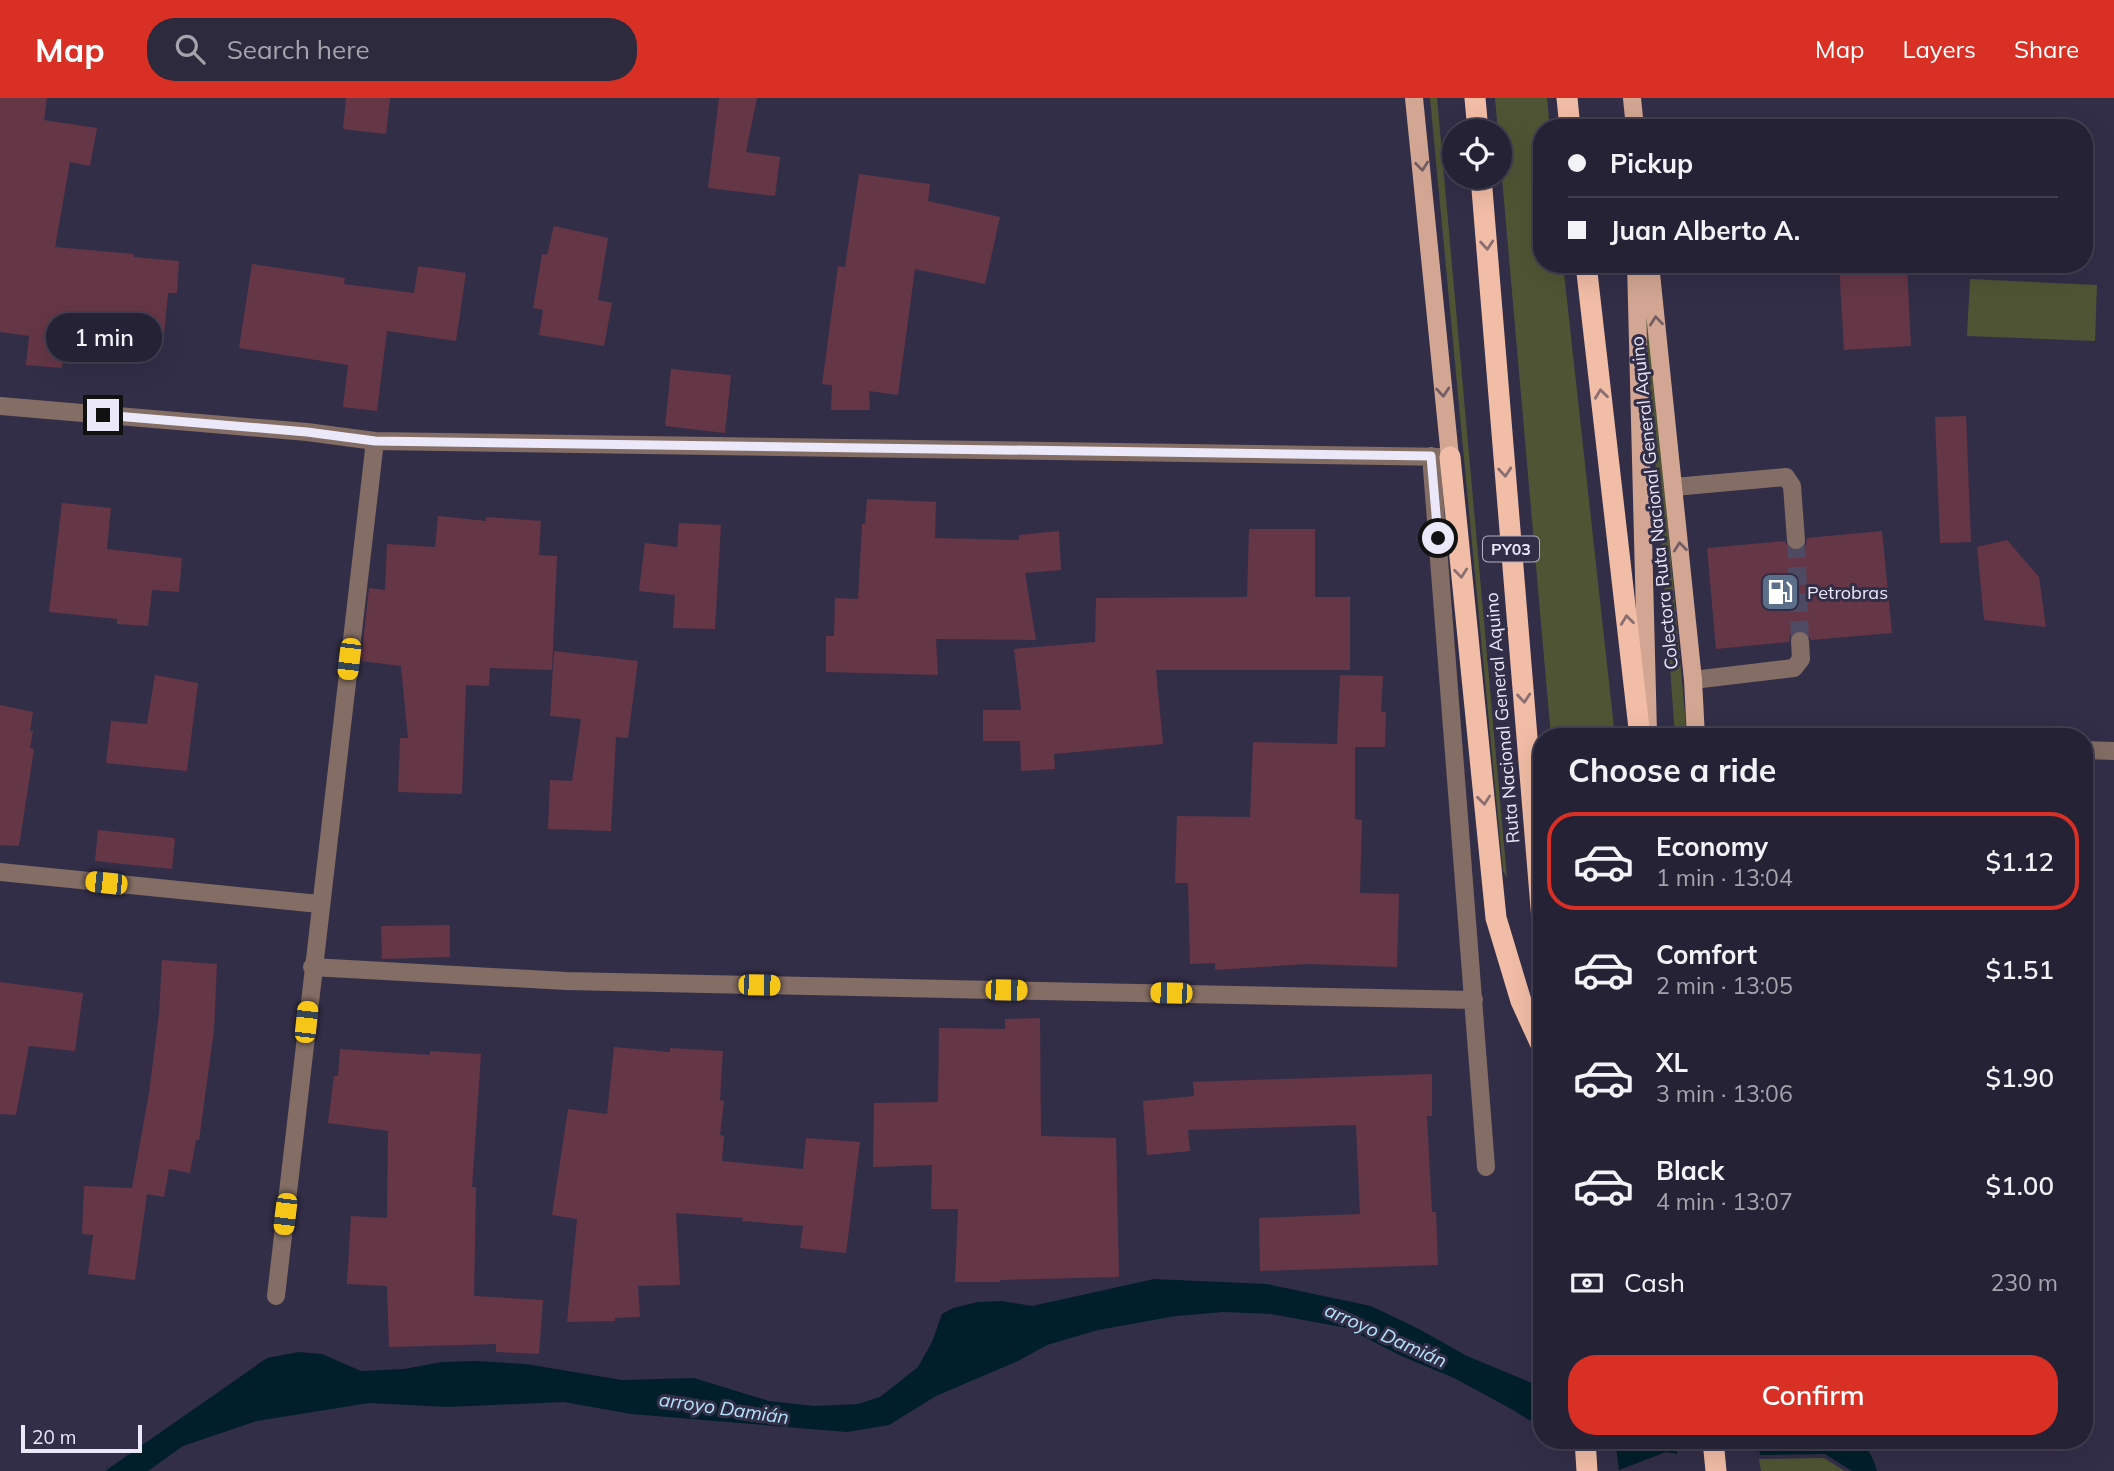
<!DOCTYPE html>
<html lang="en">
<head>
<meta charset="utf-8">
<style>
	body { margin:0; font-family:Mulish,sans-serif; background:#2e2a3e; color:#f1f3f6; height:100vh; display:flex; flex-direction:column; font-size:26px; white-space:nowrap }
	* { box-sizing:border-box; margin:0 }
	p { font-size:23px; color:#a4a4ad }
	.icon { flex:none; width:38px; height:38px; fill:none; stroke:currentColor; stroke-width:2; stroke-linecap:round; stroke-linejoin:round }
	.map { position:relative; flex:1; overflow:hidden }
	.drawer { position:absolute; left:1533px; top:630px; width:560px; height:721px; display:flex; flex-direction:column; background:#262236; border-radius:28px; box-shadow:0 7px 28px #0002,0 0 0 2px #423f51 }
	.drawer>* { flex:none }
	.banner { position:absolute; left:1533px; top:21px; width:560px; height:154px; border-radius:28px; box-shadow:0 7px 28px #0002,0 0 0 2px #423f51; display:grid; align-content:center; height:154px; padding:0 35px; background:#262236 }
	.tools { position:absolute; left:1442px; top:21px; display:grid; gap:14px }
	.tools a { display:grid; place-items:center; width:70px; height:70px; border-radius:50%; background:#262236; box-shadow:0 7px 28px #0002,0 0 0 2px #423f51; font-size:35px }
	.scale { position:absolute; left:21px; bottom:18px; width:121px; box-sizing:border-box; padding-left:7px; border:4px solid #ebe8f9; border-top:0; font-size:19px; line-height:24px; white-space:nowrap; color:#ebe8f9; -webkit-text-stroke:5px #332e48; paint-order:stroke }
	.end { position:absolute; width:32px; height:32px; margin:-16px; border:9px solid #ebe8f9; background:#111; box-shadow:0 0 0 4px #111 }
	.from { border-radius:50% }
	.bubble { position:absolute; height:49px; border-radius:24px; background:#262236; box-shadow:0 7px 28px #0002,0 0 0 2px #423f51; font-size:23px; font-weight:600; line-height:49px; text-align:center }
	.car { position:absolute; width:21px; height:42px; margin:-21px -10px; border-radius:9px; box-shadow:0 0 5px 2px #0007; background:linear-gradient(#f5c518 24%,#345 0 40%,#f5c518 0 76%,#345 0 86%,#f5c518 0) }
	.banner b { display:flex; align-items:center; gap:24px; height:66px; font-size:26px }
	.banner b+b { border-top:2px solid #423f51 }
	.banner i { width:18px; height:18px; background:#f1f3f6 }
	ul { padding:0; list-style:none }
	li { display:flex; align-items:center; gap:21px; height:98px; margin:0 14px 10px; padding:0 21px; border:4px solid transparent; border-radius:28px }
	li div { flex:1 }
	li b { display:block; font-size:26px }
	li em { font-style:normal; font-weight:600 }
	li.active { border-color:#d93025 }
	li>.icon { width:63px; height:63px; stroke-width:1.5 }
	h2 { padding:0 35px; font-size:32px; line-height:84px }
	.pay { display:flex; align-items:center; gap:18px; height:77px; padding:0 35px; font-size:26px }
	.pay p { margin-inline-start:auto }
	.cta { display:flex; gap:14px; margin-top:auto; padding:14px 35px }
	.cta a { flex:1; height:80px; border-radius:28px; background:#d93025; color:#fff; font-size:28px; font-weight:600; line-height:80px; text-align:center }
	header { display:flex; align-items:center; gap:42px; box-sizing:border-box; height:98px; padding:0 35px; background:#d93025; color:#fff }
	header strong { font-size:33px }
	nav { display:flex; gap:38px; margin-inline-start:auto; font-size:24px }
	.search { width:490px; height:63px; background:#2e2a3e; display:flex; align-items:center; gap:18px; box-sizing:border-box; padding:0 24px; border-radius:28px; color:#a4a4ad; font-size:26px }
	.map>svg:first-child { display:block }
</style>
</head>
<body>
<header>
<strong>Map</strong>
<div class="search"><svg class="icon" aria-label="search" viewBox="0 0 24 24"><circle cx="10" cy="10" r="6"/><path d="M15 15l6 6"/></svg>Search here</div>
<nav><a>Map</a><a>Layers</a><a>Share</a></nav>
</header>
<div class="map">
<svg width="2114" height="1373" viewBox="0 0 2114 1373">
	<rect width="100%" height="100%" fill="#332e48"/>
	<path fill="#4f5534" d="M 1430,0 L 1437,0 L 1507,780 L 1503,773 Z
		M 1495,0 L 1547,0 L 1550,30 L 1542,30 L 1542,166 L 1563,166 L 1615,639 L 1551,639 Z
		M 1970,181 L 2097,187 L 2095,243 L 1967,238 Z
		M 1644,202 L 1648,205 L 1687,639 L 1675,639 Z
		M 1824,1360 L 1845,1373 L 1761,1373 L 1759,1361 Z"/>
	<path fill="#011f2a" d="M 1154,1181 L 1267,1186 L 1371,1208 L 1419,1231 L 1467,1258 L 1539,1288 L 1542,1330 L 1513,1312 L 1454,1280 L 1399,1257 L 1347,1230 L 1271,1216 L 1224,1214 L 1176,1218 L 1098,1232 L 1047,1247 L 1018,1263 L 936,1298 L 889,1327 L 847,1334 L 631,1316 L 564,1304 L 447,1309 L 369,1305 L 257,1323 L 183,1348 L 148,1373 L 105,1373 L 267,1260 L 298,1254 L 322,1256 L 361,1273 L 404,1271 L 442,1264 L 476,1263 L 526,1266 L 622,1282 L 694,1280 L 769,1303 L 814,1308 L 858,1306 L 880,1299 L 918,1269 L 932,1244 L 942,1216 L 953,1210 L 978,1204 L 1002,1203 L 1032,1208 Z
		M 1615,1342 L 1676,1342 L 1677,1356 L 1666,1354 L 1619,1372 Z
		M 1758,1342 L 1814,1342 C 1839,1355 1863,1323 1877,1373 L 1852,1373 L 1825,1356 L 1760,1357 Z"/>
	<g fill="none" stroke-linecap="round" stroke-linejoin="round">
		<path stroke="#011f2a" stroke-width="12" d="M 1660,1343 L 1775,1348"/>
	</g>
	<path fill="#653646" d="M 0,0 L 47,0 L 44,22 L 97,30 L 90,68 L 70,64 L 55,149 L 134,156 L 133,159 L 179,163 L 177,195 L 168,195 L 164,237 L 147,236 L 147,242 L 66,236 L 62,270 L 26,267 L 29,238 L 0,234 Z
		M 346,0 L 390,0 L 386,36 L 343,31 Z
		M 719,0 L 757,0 L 746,54 L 780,59 L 775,98 L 708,90 Z
		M 859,76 L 930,86 L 928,103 L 1000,119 L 985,186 L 915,171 L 898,297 L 869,293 L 870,312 L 831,312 L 832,287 L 822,286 L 838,168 L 845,169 Z
		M 554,128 L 608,140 L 598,202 L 612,205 L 604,248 L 539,237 L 543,212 L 533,210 L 542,156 L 547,157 Z
		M 252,166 L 345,180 L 344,186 L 414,195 L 418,168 L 466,175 L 456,243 L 387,233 L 377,313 L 343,309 L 348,267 L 239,250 Z
		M 1839,166 L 1907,166 L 1911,248 L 1844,252 Z
		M 671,271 L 731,277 L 725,335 L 665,328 Z
		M 1966,318 L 1971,444 L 1940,445 L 1935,319 Z
		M 867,401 L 936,404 L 935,440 L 1019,442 L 1019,437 L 1059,433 L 1061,472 L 1025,475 L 1036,542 L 936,541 L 938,577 L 826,574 L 826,538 L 834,538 L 835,500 L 858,501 L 862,426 L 865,426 Z
		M 62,405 L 111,410 L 107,451 L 182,460 L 179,494 L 152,492 L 148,528 L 117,526 L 117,521 L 49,514 Z
		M 438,418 L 486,423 L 486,419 L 541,423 L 539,457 L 557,458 L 552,572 L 490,570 L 489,588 L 466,587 L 462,696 L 398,694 L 400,640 L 408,640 L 401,568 L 361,563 L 369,490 L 385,492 L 387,446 L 435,449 Z
		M 679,425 L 721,427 L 715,531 L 673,530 L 675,497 L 639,493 L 645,445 L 677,449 Z
		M 1249,431 L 1315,431 L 1315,499 L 1350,499 L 1350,572 L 1156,572 L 1163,646 L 1054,656 L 1055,671 L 1021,673 L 1020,643 L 983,643 L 983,612 L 1021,612 L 1014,551 L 1095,544 L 1096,500 L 1247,499 Z
		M 1882,433 L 1892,535 L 1811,542 L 1806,533 L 1799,532 L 1790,537 L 1789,544 L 1716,551 L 1707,450 L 1785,443 L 1790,452 L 1798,453 L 1806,448 L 1807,440 Z
		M 2007,442 L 2039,479 L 2046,529 L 1984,522 L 1977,449 Z
		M 554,553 L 638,563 L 628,640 L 616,639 L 611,733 L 548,731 L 550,682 L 572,683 L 581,621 L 550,618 Z
		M 155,577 L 198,585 L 187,673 L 106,665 L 111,623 L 147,626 Z
		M 1340,577 L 1383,578 L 1381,614 L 1386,614 L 1385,649 L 1355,649 L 1355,721 L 1362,722 L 1360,795 L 1399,796 L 1397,869 L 1307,866 L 1215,872 L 1215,865 L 1190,866 L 1188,785 L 1175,785 L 1177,718 L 1250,719 L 1253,644 L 1337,646 Z
		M 0,607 L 33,614 L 30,633 L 33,633 L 30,650 L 34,651 L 19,748 L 0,747 Z
		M 98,732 L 175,740 L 172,771 L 95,763 Z
		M 450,827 L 450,859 L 382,861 L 381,828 Z
		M 162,862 L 217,866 L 214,932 L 199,1042 L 196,1042 L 190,1075 L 169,1071 L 164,1099 L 147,1096 L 135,1182 L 88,1176 L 93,1137 L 82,1136 L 84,1088 L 132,1090 L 149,995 L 159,916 Z
		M 0,884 L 83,895 L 75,953 L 29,948 L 16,1017 L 0,1016 Z
		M 1040,920 L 1041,1038 L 1116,1040 L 1119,1179 L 1000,1182 L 1000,1184 L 955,1184 L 958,1111 L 931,1111 L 932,1067 L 873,1069 L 874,1005 L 938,1004 L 939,930 L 1005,931 L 1005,921 Z
		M 614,949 L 670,954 L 670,950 L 723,953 L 720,1002 L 724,1003 L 720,1037 L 724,1038 L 722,1063 L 803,1071 L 806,1040 L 860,1044 L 846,1155 L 800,1150 L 803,1128 L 742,1123 L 743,1120 L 676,1115 L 680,1187 L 638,1188 L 640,1219 L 615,1220 L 615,1223 L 567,1224 L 577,1121 L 552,1117 L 568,1011 L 607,1016 Z
		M 340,951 L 430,957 L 430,953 L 481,956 L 472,1089 L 476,1089 L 474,1198 L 543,1202 L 539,1256 L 496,1254 L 496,1246 L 389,1249 L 387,1188 L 347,1186 L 351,1118 L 387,1120 L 388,1033 L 328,1025 L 334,978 L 338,978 Z
		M 1432,976 L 1432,1018 L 1427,1018 L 1432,1114 L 1436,1114 L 1438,1167 L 1260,1173 L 1259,1120 L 1360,1116 L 1356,1027 L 1188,1032 L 1190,1053 L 1147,1057 L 1143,1003 L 1194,998 L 1193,984 Z"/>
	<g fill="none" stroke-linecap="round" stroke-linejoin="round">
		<path stroke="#4f4a63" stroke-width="18" stroke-dasharray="18 9" stroke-linecap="butt" d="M 1796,442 L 1800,543"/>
		<path stroke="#836d64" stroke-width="18" d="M 0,308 L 307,334 L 375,343 L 1450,359
			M 1431,358 L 1486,1069
			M 1674,389 L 1786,379 L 1792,388 L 1796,442
			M 1693,582 L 1794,570 L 1801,561 L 1800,543
			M 2084,652 L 2114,653
			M 0,774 L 319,806
			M 312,869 L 566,883 L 1474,902
			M 276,1198 L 375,343"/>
		<path stroke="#d2a693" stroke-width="18" d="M 1414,0 L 1450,359
			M 1632,0 L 1635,30
			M 1636,166 L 1648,635
			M 1650,166 L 1693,582 L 1696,639"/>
		<path stroke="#f2bda6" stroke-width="21" d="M 1475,0 L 1478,33
			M 1567,0 L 1570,30
			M 1481,79 L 1542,822
			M 1586,166 L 1640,639
			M 1450,359 L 1496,820 L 1521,903 L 1542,949
			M 1585,1342 L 1587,1373
			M 1713,1342 L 1716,1373"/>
	</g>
	<defs><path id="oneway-chevron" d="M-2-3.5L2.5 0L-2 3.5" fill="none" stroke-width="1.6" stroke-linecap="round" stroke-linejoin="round" transform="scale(1.75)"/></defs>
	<g stroke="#735e66">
		<use href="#oneway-chevron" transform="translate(1422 68) rotate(84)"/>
		<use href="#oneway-chevron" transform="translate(1656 223) rotate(-96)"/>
		<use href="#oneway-chevron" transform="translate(1443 294) rotate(85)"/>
		<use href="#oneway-chevron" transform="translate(1680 449) rotate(-96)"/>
	</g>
	<g stroke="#896e72">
		<use href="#oneway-chevron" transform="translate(1487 147) rotate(85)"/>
		<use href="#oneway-chevron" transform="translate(1601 296) rotate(-97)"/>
		<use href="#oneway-chevron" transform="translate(1505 374) rotate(85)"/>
		<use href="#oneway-chevron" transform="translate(1461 475) rotate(84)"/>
		<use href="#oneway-chevron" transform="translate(1627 522) rotate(-97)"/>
		<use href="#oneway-chevron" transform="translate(1524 600) rotate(85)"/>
		<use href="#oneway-chevron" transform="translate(1484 702) rotate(84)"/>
	</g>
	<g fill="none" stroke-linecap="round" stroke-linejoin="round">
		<path stroke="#ebe8f9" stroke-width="9" d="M 103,317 L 307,334 L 375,343 L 1431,358 L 1438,440"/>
	</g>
	<defs>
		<g id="fuel-square" transform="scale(2.0125)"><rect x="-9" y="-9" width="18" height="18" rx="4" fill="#5c6f8a" stroke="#332e48"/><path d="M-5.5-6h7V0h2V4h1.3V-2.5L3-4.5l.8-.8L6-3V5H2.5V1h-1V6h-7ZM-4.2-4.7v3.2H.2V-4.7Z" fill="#fff"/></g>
	</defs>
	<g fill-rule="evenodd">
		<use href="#fuel-square" x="1780" y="494"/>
	</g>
	<g text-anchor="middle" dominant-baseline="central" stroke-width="6" stroke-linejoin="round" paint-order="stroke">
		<rect fill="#332e48" stroke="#b4b0c4" stroke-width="2" x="1483" y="438.5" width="56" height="25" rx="5"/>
		<g font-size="16" font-weight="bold" fill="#ebe8f9">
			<text x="1511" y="451">PY03</text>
		</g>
		<g font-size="18" fill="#ebe8f9" stroke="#332e48">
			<text transform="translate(1654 405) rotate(-96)">Colectora Ruta Nacional General Aquino</text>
			<text transform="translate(1502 620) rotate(-95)">Ruta Nacional General Aquino</text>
		</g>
		<g font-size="18" fill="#ebe8f9" stroke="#332e48" text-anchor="start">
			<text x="1807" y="494">Petrobras</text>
		</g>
		<g font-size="19" font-style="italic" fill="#b2e4fa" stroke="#332e48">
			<text transform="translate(1386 1237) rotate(24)">arroyo Damián</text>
			<text transform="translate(724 1310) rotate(8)">arroyo Damián</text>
		</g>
	</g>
</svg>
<div class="tools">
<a><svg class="icon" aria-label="locate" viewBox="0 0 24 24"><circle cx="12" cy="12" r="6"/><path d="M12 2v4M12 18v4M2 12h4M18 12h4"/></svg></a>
</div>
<div class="scale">20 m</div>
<i class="end from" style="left:1438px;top:440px"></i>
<i class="end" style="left:103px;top:317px"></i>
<div class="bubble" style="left:46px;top:215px;width:116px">1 min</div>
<i class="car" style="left:349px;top:561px;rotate:187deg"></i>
<i class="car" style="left:106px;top:785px;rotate:276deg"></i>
<i class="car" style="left:759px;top:887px;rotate:91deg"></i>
<i class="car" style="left:1006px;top:892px;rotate:91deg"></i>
<i class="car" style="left:1171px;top:895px;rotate:271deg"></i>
<i class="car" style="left:306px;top:924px;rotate:6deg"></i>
<i class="car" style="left:285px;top:1116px;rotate:187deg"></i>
<div class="banner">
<b><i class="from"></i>Pickup</b>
<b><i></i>Juan Alberto A.</b>
</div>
<section class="drawer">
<h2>Choose a ride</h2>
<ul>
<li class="active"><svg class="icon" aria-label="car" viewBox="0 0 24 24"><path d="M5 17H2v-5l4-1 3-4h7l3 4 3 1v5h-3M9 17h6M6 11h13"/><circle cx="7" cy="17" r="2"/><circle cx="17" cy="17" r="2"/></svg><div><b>Economy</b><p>1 min · 13:04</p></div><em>$1.12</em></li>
<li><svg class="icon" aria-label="car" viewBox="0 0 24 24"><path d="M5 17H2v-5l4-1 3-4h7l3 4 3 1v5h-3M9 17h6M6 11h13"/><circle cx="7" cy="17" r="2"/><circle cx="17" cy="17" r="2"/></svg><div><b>Comfort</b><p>2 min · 13:05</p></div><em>$1.51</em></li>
<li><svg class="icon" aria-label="car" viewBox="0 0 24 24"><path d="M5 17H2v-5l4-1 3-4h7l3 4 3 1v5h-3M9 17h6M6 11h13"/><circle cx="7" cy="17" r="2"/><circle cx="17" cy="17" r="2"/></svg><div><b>XL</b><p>3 min · 13:06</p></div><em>$1.90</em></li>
<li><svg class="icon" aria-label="car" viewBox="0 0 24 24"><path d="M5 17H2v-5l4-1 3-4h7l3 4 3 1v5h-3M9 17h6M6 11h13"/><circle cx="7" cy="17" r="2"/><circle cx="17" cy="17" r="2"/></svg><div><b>Black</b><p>4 min · 13:07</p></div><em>$1.00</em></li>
</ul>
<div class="pay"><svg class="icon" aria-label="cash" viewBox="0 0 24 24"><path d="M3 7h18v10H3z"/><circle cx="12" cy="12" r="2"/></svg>Cash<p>230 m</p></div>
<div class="cta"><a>Confirm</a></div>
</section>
</div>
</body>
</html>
